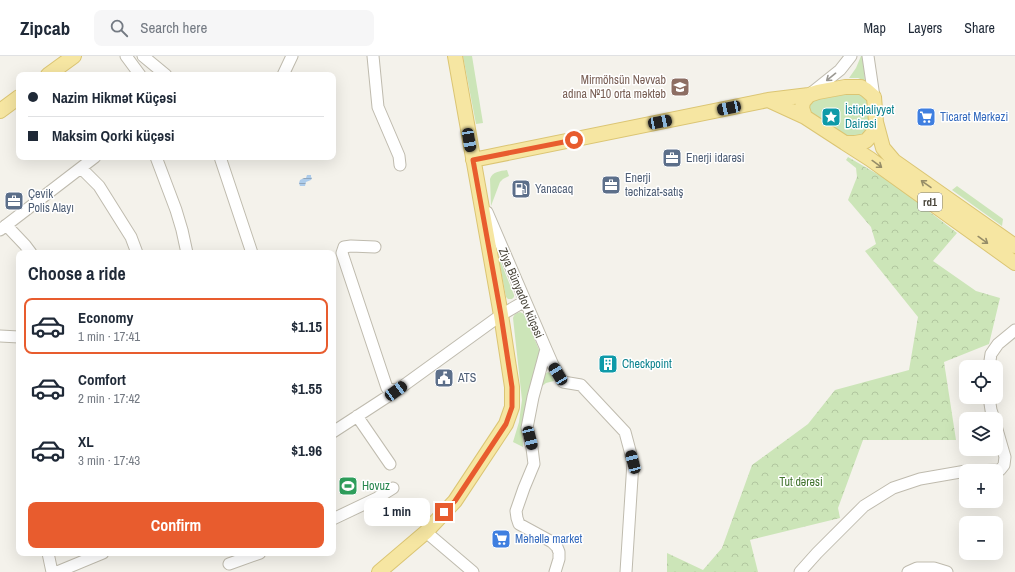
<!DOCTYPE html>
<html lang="en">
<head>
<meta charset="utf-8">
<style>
	body { margin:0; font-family:"Archivo Narrow",sans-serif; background:#f6f6f7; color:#1f2937; height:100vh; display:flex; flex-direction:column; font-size:15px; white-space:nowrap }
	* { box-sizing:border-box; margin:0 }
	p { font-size:13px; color:#747a83 }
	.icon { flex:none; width:22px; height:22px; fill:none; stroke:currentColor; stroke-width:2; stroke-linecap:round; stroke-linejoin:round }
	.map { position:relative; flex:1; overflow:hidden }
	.panel { position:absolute; left:16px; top:194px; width:320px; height:306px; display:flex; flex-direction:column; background:#fff; border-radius:8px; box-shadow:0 4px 16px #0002 }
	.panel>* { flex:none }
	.guide { position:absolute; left:16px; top:16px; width:320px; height:88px; border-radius:8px; box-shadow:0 4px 16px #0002; display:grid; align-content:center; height:88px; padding:0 12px; background:#fff }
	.controls { position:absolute; left:959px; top:304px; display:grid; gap:8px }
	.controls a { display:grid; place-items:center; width:44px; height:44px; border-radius:8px; background:#fff; box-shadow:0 4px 16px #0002; font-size:20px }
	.end { position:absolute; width:18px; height:18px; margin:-9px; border:5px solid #e85c2e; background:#fff; box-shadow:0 0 0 2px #fff }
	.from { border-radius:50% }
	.bubble { position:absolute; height:28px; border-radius:8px; background:#fff; box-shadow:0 4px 16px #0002; font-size:13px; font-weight:700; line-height:28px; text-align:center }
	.car { position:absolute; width:12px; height:24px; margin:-12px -6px; border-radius:5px; box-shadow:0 0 3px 1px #0007; background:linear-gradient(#222 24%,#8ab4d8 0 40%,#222 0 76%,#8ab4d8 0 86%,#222 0) }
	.guide b { display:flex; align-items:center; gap:14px; height:38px; font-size:15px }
	.guide b+b { border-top:1px solid #e0e1e3 }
	.guide i { width:10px; height:10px; background:#1f2937 }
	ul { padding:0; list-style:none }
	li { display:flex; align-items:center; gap:12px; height:56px; margin:0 8px 6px; padding:0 4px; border:2px solid transparent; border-radius:8px }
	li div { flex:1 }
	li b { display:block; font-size:15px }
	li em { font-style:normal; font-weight:700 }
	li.on { border-color:#e85c2e }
	li>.icon { width:36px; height:36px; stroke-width:1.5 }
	h2 { padding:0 12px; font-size:18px; line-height:48px }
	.action { display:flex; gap:8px; margin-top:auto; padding:8px 12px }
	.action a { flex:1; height:46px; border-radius:8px; background:#e85c2e; color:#fff; font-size:16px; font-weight:700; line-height:46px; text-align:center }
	header { display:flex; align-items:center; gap:24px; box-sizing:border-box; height:56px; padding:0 20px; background:#fff; border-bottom:1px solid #e0e1e3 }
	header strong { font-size:19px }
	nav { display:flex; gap:22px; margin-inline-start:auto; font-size:14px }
	.search { width:280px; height:36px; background:#f6f6f7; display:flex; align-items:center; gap:10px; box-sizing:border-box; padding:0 14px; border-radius:8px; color:#747a83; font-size:15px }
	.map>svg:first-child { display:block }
</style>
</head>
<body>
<header>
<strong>Zipcab</strong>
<div class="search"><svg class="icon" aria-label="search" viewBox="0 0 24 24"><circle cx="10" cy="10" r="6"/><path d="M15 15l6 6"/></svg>Search here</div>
<nav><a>Map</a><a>Layers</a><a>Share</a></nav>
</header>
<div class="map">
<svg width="1015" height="516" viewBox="0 0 1015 516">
	<defs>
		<pattern id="forest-crowns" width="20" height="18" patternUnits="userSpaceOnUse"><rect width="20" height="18" fill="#cce5b8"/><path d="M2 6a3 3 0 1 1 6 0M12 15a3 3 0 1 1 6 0" fill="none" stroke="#b1c69f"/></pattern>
		<pattern id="water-rules" width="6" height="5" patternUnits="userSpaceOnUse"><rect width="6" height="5" fill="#adcceb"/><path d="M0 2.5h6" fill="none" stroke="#8fa7bf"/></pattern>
	</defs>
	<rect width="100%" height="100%" fill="#f4f2eb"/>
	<path fill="#cce5b8" d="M 463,0 L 472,0 L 483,67 L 476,68 Z
		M 861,0 L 863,0 L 865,25 L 858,22 L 849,22 L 856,12 Z
		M 851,34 L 866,40 L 872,65 L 864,80 L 843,82 L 808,58 L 809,45 Z
		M 507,114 L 509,120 L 503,123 L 500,126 L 491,150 L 490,123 C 492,116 500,115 507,114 Z
		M 957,130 L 1003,163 L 1002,170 L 952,134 Z
		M 498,199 L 514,239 L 514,241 L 512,243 L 508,243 L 506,241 Z
		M 520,256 L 524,258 L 540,296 L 522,366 L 523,391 L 513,386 L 519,366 L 522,344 L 513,262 C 514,258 517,257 520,256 Z
		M 548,316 L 551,318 L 554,325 L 546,327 L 541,331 L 545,318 Z"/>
	<path fill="url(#forest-crowns)" d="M 848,101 L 891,126 L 957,177 L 933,205 L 976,235 L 1000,242 L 989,288 L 944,306 L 956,384 L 863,384 L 838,452 L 840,462 L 750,484 L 758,516 L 667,516 L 667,497 L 703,514 L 722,492 L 752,409 L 808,368 L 835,334 L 909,314 L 918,261 L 865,195 L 876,188 L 871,171 L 848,144 L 857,121 L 856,112 L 846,104 Z"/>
	<path fill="url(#water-rules)" d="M 307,119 L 311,119 L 311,121 L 312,122 L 311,124 L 306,126 L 305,130 L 300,130 L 299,127 L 300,124 L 304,122 L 306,122 Z"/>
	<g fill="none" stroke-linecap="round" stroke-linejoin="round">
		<g stroke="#bfbbae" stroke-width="13">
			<path id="minor" d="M 126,0 L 140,19
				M 143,0 L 166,19
				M 373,0 L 378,51 L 399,100 L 400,109
				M 868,0 L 874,41
				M 283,19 L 292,0
				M 810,38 L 840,14 L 851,0
				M 156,101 L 176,154 L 182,174 L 187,197
				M 220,101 L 252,197
				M 81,112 L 99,130 L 131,181 L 137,197
				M 487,156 L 546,293 L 553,309 L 563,326 L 581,329 L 625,376 L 633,406 L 626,516
				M 6,169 L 25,189 L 31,197
				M 0,174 L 95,101
				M 375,191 L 351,190 L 344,191 L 342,197 L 387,332 L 396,335
				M 0,280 L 19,281
				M 546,293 L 533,341 L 527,372 L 532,392 L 534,408 L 524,432 L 516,455 L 517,462 L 519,468 L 552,486 L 557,491 L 559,496 L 559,503 L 555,516
				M 989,311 L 991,298 L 998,288 L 1015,274
				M 989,341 L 991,354 L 994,363
				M 357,360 L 390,408
				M 333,376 L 396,335 L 501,259 L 525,245
				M 974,415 L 1000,414 L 1004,409 L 1005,401 L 996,370
				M 333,463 L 377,442 L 393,432
				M 426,476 L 473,516
				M 48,497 L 52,516
				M 229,508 L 260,497
				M 57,516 L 103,497
				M 800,516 L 817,497 L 864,450 L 893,432 L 920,423 L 966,415
				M 908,516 L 917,512 L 934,512 L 947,516"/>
		</g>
		<g stroke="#dbc573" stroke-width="16">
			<path id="major" d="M 48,19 L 74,0
				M 768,44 L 805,61 L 845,87 L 855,87 L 866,85 L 873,77 L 876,66 L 874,41 L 866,34 L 861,31 L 845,31 L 818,36 L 809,39 L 803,46 L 802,52 L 805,61
				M 0,55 L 19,41
				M 876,66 L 883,92 L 894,105 L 1015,190
				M 845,87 L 870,103 L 1015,207
				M 473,104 L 768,44 L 809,39
				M 379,516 L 426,476 L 455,445 L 506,368 L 512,351 L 512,331 L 501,259 L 455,0"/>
		</g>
		<use href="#minor" stroke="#fff" stroke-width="11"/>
		<use href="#major" stroke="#f6e6a2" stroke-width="14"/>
	</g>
	<defs><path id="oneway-shaft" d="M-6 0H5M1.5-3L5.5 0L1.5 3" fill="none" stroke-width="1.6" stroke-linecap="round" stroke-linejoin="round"/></defs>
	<use stroke="#9a9892" href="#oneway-shaft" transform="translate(831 21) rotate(141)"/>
	<g stroke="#968d68">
		<use href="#oneway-shaft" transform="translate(877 108) rotate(36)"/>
		<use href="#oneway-shaft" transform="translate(926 128) rotate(-145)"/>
		<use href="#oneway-shaft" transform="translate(983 184) rotate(36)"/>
	</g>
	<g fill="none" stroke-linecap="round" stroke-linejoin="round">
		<path stroke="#e85c2e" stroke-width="5" d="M 444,456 L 455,445 L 506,368 L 512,351 L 512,331 L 501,259 L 473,104 L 574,84"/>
	</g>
	<defs>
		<g id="school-square" transform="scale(1)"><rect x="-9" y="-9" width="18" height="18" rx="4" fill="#8d6e63" stroke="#fff"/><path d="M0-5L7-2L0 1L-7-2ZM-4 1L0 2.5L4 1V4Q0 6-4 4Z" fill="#fff"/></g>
		<g id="sight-square" transform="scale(1)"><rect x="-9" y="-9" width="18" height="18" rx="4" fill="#0f9aa8" stroke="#fff"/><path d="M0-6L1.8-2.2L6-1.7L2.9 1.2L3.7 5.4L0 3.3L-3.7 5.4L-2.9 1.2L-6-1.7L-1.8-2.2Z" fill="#fff"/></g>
		<g id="supermarket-square" transform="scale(1)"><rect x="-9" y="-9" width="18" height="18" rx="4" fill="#3f7fe0" stroke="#fff"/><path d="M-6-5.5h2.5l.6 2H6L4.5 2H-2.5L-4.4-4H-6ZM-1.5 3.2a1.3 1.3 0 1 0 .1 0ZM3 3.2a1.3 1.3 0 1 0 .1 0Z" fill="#fff"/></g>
		<g id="office-square" transform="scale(1)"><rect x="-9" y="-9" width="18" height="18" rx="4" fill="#5c6f8a" stroke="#fff"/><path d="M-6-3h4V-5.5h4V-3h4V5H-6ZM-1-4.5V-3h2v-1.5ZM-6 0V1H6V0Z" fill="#fff"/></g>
		<g id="fuel-square" transform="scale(1)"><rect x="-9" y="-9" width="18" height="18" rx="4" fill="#5c6f8a" stroke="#fff"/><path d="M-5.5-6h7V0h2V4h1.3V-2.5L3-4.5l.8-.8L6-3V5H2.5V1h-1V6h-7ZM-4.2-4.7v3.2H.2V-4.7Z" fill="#fff"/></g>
		<g id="building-square" transform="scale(1)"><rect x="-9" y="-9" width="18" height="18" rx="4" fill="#0f9aa8" stroke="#fff"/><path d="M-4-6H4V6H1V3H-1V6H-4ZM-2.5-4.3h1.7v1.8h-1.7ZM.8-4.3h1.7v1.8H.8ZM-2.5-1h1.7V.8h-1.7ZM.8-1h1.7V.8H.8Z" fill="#fff"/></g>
		<g id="civic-square" transform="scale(1)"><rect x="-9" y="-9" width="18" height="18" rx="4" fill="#5c6f8a" stroke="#fff"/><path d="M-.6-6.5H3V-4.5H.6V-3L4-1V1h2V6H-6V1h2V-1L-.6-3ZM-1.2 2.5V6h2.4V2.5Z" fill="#fff"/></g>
		<g id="stadium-square" transform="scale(1)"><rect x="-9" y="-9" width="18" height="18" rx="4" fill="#2e9e5b" stroke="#fff"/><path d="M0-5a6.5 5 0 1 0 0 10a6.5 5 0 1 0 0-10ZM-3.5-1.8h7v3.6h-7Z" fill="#fff"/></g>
	</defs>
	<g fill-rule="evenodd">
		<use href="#school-square" x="680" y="31"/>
		<use href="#sight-square" x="831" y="61"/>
		<use href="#supermarket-square" x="926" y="61"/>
		<use href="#office-square" x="672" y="102"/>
		<use href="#office-square" x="611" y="129"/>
		<use href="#fuel-square" x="521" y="133"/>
		<use href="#office-square" x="14" y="145"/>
		<use href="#building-square" x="608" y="308"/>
		<use href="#civic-square" x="444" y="322"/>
		<use href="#stadium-square" x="348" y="430"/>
		<use href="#supermarket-square" x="501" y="483"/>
	</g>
	<g text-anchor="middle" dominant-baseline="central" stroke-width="3" stroke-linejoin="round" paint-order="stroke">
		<rect fill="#fff" stroke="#7f7c74" stroke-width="1" x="918" y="137" width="24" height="18" rx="3"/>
		<g font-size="11" font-weight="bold" fill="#484439">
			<text x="930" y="146">rd1</text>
		</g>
		<g font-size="12" fill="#785e54" stroke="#fff" text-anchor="end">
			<text x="666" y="24">Mirmöhsün Nəvvab<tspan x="666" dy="14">adına №10 orta məktəb</tspan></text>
		</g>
		<g font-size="12" fill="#0d838f" stroke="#fff" text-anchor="start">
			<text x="845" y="54">İstiqlaliyyət<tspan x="845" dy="14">Dairəsi</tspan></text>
			<text x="622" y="308">Checkpoint</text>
		</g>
		<g font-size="12" fill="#366cbe" stroke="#fff" text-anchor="start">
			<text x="940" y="61">Ticarət Mərkəzi</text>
			<text x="515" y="483">Məhəllə market</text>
		</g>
		<g font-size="12" fill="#4e5e75" stroke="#fff" text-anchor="start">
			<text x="686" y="102">Enerji idarəsi</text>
			<text x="625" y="122">Enerji<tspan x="625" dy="14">təchizat-satış</tspan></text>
			<text x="535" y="133">Yanacaq</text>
			<text x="28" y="138">Çevik<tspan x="28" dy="14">Polis Alayı</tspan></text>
			<text x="458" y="322">ATS</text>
		</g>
		<g font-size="12" fill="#484439" stroke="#fff">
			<text transform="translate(521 237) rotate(67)">Ziya Bünyadov küçəsi</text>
		</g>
		<g font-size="12" fill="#447531" stroke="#fff">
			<text x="801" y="426">Tut dərəsi</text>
		</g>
		<g font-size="12" fill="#27864d" stroke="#fff" text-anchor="start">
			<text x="362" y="430">Hovuz</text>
		</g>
	</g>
</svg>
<div class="controls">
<a><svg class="icon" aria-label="locate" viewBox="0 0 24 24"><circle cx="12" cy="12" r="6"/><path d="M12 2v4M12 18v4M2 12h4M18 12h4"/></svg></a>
<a><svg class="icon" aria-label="layers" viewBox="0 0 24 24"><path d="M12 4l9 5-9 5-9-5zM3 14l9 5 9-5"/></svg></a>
<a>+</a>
<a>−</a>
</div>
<i class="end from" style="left:574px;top:84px"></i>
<i class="end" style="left:444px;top:456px"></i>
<div class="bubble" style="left:364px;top:442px;width:66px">1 min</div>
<i class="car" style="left:729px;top:52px;rotate:258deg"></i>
<i class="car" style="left:660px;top:66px;rotate:79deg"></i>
<i class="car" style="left:469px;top:84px;rotate:170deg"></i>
<i class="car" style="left:558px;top:318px;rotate:329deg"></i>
<i class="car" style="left:396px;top:335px;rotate:54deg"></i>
<i class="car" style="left:530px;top:382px;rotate:166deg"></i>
<i class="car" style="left:633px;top:406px;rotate:345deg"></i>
<div class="guide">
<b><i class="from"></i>Nazim Hikmət Küçəsi</b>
<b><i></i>Maksim Qorki küçəsi</b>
</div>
<section class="panel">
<h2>Choose a ride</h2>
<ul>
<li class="on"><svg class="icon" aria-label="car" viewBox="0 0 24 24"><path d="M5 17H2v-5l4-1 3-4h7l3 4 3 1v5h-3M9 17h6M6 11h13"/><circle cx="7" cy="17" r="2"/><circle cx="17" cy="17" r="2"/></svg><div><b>Economy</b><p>1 min · 17:41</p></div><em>$1.15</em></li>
<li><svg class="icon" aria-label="car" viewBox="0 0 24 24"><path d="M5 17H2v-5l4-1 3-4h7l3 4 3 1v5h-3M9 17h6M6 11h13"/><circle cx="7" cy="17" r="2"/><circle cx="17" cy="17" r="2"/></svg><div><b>Comfort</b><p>2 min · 17:42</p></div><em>$1.55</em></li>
<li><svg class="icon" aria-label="car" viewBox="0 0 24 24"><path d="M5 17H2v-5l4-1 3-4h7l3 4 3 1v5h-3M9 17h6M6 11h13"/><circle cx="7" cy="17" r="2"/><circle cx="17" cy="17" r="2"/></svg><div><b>XL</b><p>3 min · 17:43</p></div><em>$1.96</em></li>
</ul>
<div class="action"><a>Confirm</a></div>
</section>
</div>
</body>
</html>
